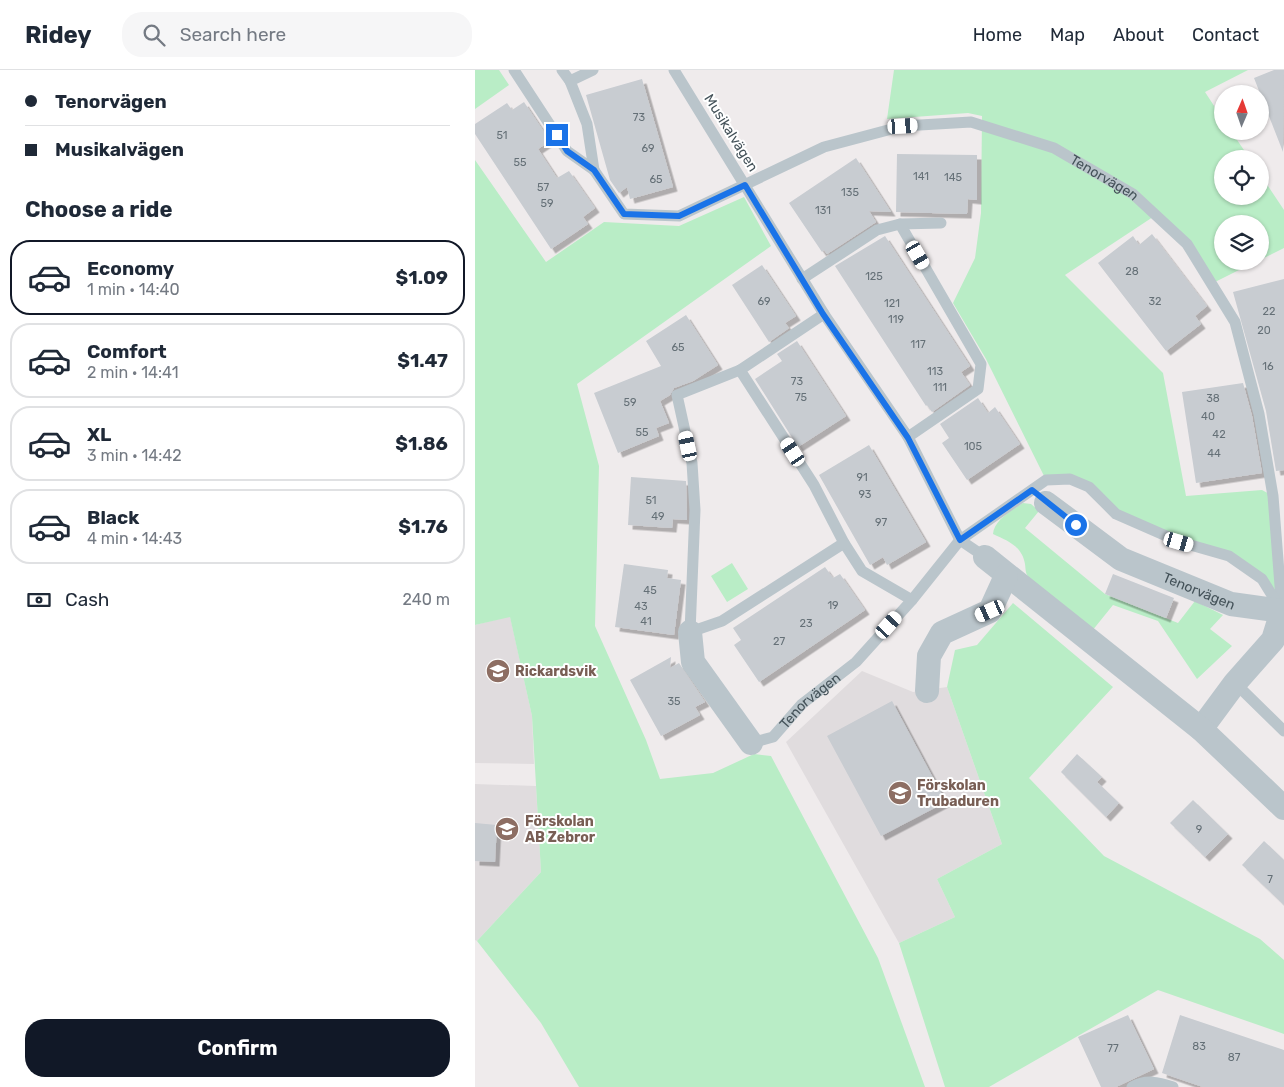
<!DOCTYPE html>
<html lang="en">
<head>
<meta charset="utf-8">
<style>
	body { margin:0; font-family:Rubik,sans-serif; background:#f6f6f7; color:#1f2937; height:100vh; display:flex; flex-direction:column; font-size:19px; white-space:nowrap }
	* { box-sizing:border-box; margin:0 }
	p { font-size:16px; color:#747a83 }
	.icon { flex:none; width:28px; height:28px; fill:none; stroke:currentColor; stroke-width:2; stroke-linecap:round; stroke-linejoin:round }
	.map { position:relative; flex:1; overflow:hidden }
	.panel { display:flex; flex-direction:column; background:#fff; width:475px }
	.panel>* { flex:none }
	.banner { display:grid; align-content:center; height:110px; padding:0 25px; background:#fff }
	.needle { width:32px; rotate:2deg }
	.controls { position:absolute; left:739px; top:15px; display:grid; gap:10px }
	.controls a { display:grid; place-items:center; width:55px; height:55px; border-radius:50%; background:#fff; box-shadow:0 1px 4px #0004; font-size:25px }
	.end { position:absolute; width:22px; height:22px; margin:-11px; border:6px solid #1a73e8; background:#fff; box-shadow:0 0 0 2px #fff }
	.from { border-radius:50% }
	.car { position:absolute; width:15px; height:30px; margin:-15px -8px; border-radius:6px; box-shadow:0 0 4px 1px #0007; background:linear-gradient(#fff 24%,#345 0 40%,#fff 0 76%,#345 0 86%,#fff 0) }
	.banner b { display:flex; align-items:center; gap:18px; height:48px; font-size:19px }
	.banner b+b { border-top:1px solid #e0e1e3 }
	.banner i { width:12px; height:12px; background:#1f2937 }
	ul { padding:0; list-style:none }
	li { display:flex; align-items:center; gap:15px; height:75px; margin:0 10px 8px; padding:0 15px; border:2px solid #e0e1e3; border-radius:20px }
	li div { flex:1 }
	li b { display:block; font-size:19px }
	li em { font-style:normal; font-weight:700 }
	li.current { border-color:#111827 }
	li>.icon { width:45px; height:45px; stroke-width:1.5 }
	h2 { padding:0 25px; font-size:22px; line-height:60px }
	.pay { display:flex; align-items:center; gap:12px; height:55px; padding:0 25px; font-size:19px }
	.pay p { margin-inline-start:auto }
	.action { display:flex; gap:10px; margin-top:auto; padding:10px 25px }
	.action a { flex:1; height:58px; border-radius:20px; background:#111827; color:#fff; font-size:20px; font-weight:700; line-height:58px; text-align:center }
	header { display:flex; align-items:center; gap:30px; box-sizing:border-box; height:70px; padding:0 25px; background:#fff; border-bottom:1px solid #e0e1e3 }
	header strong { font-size:24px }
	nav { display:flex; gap:28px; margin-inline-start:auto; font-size:18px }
	.search { width:350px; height:45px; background:#f6f6f7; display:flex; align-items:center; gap:12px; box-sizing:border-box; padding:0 18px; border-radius:20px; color:#747a83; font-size:19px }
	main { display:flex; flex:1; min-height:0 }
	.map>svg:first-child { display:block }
</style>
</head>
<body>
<header>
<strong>Ridey</strong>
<div class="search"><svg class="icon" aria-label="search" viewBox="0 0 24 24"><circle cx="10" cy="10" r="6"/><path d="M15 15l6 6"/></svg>Search here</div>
<nav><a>Home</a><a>Map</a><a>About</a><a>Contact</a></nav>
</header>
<main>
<section class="panel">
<div class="banner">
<b><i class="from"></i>Tenorvägen</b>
<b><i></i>Musikalvägen</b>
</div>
<h2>Choose a ride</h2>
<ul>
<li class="current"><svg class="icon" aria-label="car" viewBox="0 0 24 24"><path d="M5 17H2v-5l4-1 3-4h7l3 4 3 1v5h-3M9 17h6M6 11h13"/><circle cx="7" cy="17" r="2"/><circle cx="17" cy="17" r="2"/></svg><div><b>Economy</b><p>1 min · 14:40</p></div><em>$1.09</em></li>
<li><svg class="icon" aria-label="car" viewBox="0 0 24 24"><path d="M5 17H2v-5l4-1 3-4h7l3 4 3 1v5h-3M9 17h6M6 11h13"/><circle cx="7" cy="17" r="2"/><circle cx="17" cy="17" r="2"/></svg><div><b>Comfort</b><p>2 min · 14:41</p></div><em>$1.47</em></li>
<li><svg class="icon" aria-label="car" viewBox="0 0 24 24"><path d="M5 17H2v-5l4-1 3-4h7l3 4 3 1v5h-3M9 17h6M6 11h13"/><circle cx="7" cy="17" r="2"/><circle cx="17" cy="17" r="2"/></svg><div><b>XL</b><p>3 min · 14:42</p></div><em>$1.86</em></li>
<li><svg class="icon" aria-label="car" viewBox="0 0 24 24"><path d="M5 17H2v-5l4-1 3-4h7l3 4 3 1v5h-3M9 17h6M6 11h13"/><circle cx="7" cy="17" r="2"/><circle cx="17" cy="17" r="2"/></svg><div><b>Black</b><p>4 min · 14:43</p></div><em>$1.76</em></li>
</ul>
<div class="pay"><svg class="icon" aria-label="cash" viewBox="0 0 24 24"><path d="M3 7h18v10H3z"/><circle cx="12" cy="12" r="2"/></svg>Cash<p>240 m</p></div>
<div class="action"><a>Confirm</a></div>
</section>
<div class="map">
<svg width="809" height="1017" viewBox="0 0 809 1017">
	<defs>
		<filter id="shadow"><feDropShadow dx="4.5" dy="4.5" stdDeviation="0" flood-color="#0004"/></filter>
	</defs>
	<rect width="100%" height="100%" fill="#efebec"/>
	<path fill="#e0dcde" d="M 35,546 L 57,646 L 59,694 L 0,693 L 0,555 Z
		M 387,601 L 438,622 L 472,617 L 527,774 L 462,809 L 480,847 L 424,873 L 311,672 Z
		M 0,714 L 61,716 L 66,802 L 2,871 L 0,870 Z"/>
	<path fill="#b9edc6" d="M 0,0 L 24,0 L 34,15 L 0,39 Z
		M 419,0 L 773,0 L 730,22 L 747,48 L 748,61 L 756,61 L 775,89 L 748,89 L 748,126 L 785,126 L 785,104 L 809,140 L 809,178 L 785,190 L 785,154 L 748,154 L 748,191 L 782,191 L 736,214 L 712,174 L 681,145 L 590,205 L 688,303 L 711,426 L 787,420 L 798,426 L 807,541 L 787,509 L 754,486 L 658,453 L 614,417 L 571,410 L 511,289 L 478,233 L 500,188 L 506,143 L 507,46 L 493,43 L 412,49 Z
		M 0,90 L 71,192 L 129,152 L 204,156 L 269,127 L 296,176 L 102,314 L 124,396 L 120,556 L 171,670 L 185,709 L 238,703 L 279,684 L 296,686 L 403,888 L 450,1017 L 104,1017 L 66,953 L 2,871 L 66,802 L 57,646 L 35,547 L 0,555 Z
		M 548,433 L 556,434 L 564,441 L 550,458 L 630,524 L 703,553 L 720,531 L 748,545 L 735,559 L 757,576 L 722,609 L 683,551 L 638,535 L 617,561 L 555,509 C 550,503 551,502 550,494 C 547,476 533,471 518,464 C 519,450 537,440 548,433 Z
		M 257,493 L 273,519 L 252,532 L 236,506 Z
		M 538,533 L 638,617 L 554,708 L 629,786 L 785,869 L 809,890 L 809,964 L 683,920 L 514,1017 L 470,1017 L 424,873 L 480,847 L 462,809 L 527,774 L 472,617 L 480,580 L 502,575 Z"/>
	<path fill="#c8ccd1" filter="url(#shadow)" d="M 799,0 L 809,0 L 808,82 L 779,8 Z
		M 167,9 L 198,117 L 155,129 L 152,117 L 144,123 L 135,110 L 111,25 Z
		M 49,32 L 75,71 L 63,79 L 82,108 L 94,101 L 120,138 L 108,147 L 113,154 L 76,179 L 0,64 L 0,54 L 32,33 L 37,40 Z
		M 422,84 L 502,85 L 502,130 L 493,129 L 492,144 L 421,142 Z
		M 381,88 L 416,142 L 394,141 L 401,152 L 352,184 L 349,180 L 347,182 L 314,133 Z
		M 677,164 L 732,236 L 720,246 L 726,254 L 691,281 L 623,193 L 658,166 L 664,175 Z
		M 410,166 L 495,296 L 486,302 L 495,315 L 457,342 L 452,335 L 451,336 L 360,196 Z
		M 287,195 L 321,246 L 310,253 L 314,258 L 294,272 L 257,215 Z
		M 809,209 L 809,400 L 801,401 L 791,341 L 758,222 Z
		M 211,245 L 243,295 L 218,311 L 199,318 L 195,325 L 185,331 L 194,353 L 181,358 L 184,366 L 143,383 L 119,323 L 186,296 L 171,271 Z
		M 322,271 L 371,346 L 323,377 L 280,309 L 307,291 L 302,284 Z
		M 768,313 L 777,346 L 787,403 L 721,413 L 707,322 Z
		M 503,328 L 513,343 L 520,337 L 545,374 L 492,410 L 467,373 L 474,368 L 465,354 Z
		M 394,375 L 451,472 L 412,495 L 408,487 L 395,495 L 344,405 Z
		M 156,407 L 211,411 L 212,450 L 198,449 L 197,458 L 153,455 Z
		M 149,494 L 193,500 L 192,508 L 206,510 L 199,565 L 140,557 Z
		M 350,497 L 358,508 L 365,504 L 390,540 L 284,612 L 259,575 L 266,570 L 258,558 Z
		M 638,504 L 699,528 L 691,548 L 630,524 Z
		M 196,587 L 195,598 L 204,593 L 230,632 L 220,637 L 225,645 L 186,666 L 155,610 Z
		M 417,631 L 471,732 L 406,766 L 352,666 Z
		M 602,684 L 627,707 L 622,712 L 644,733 L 631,747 L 586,702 Z
		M 718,730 L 753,764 L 730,787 L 695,753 Z
		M 0,753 L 22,755 L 20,792 L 0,791 Z
		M 789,771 L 809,790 L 809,835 L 767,795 Z
		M 653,945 L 679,999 L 641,1017 L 626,1017 L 603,967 Z
		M 705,945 L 809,980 L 809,1017 L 728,1017 L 687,1003 Z"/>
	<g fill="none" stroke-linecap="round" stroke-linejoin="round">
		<g stroke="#bac5cb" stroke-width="11">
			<path id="s1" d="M 39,0 L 92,81 L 119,100 L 149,144 L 204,146 L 349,77 L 428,56 L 496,52 L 579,78 L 658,124 L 712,174 L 760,252 L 784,344 L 798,426 L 807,541"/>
			<path d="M 87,0 L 95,11"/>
			<path d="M 118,0 L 95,11 L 112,54 L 119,100"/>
			<path d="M 199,0 L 349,244 L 433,367 L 485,470 L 510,487"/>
			<path d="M 425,154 L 466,153"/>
			<path d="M 327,209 L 402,160 L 425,154 L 506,294 L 503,319 L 433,367"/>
			<path d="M 349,244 L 265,300 L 339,415 L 369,473 L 387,501 L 437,530"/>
			<path d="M 265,300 L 202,325 L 217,393 L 220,440 L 215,562 L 247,551 L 369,473"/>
			<path d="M 760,613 L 809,661"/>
			<path id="s2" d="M 276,673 L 298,667 L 327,634 L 381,592 L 437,530 L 485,470 L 571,410 L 595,409 L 614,417 L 641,444 L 705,472 L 754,486 L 787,509 L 806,540"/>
			<path d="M 657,1017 C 671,1009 683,1012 698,1017"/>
		</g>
		<g stroke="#bac5cb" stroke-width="24">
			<path id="s3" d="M 571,433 L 646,489 L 756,534 L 807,541 L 798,570 L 760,613 L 726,659"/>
			<path d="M 510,487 L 726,659 L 809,738"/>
			<path d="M 215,562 L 218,592 L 276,673"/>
			<path d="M 452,621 L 454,586 L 467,563 L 515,541 L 531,506"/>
		</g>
	</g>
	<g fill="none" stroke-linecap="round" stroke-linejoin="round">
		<path stroke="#1a73e8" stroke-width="6" d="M 82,65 L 92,81 L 119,100 L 149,144 L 204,146 L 270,115 L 348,244 L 433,368 L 485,470 L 557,420 L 601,455"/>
	</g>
	<defs>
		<g id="school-disc" transform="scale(1.25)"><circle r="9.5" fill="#8d6e63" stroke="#fff"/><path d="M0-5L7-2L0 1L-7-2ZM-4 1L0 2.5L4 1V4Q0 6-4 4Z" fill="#fff"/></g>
	</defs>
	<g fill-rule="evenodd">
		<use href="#school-disc" x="23" y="601"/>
		<use href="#school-disc" x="425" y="723"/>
		<use href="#school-disc" x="32" y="759"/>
	</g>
	<g text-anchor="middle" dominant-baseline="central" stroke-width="4" stroke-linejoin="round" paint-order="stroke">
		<g font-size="11" fill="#657077">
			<text x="164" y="47">73</text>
			<text x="27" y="65">51</text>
			<text x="173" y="78">69</text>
			<text x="45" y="92">55</text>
			<text x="446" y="106">141</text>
			<text x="478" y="107">145</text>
			<text x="181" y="109">65</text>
			<text x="68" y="117">57</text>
			<text x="375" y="122">135</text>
			<text x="72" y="133">59</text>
			<text x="348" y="140">131</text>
			<text x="657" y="201">28</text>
			<text x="399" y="206">125</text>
			<text x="289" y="231">69</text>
			<text x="680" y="231">32</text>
			<text x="417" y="233">121</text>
			<text x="794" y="241">22</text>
			<text x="421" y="249">119</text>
			<text x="789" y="260">20</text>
			<text x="443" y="274">117</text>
			<text x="203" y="277">65</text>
			<text x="793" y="296">16</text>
			<text x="460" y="301">113</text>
			<text x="322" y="311">73</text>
			<text x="465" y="317">111</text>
			<text x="326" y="327">75</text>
			<text x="738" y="328">38</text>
			<text x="155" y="332">59</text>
			<text x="733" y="346">40</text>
			<text x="167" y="362">55</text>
			<text x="744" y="364">42</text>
			<text x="498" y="376">105</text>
			<text x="739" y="383">44</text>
			<text x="387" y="407">91</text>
			<text x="390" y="424">93</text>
			<text x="176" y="430">51</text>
			<text x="183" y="446">49</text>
			<text x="406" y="452">97</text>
			<text x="175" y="520">45</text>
			<text x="358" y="535">19</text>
			<text x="166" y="536">43</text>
			<text x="171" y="551">41</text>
			<text x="331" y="553">23</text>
			<text x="304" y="571">27</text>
			<text x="199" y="631">35</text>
			<text x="724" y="759">9</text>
			<text x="795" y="809">7</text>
			<text x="724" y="976">83</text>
			<text x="638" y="978">77</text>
			<text x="759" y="987">87</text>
		</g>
		<g font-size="14" fill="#445259" stroke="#fff">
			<text transform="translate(256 63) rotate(58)">Musikalvägen</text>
			<text stroke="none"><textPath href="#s1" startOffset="694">Tenorvägen</textPath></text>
			<text stroke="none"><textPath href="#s3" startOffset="178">Tenorvägen</textPath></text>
			<text stroke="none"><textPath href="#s2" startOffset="75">Tenorvägen</textPath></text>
		</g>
		<g font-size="14" font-weight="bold" fill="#785e54" stroke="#fff" text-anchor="start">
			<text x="40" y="601">Rickardsvik</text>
			<text x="442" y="715">Förskolan<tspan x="442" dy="16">Trubaduren</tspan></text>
			<text x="50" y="751">Förskolan<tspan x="50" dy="16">AB Zebror</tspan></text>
		</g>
	</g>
</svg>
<div class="controls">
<a><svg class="needle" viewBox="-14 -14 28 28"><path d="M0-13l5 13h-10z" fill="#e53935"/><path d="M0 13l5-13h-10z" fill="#747a83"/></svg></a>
<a><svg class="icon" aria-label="locate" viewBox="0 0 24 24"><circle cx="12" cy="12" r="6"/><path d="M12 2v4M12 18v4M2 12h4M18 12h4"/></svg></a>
<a><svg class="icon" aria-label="layers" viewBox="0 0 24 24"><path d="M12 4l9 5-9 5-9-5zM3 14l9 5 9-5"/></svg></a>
</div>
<i class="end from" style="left:601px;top:455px"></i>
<i class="end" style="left:82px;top:65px"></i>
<i class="car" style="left:428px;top:56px;rotate:87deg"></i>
<i class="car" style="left:443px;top:185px;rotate:150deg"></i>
<i class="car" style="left:213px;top:376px;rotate:348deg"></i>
<i class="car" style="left:318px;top:382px;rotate:327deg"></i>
<i class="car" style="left:704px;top:472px;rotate:106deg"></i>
<i class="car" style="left:515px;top:541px;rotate:246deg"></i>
<i class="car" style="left:414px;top:555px;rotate:42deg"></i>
</div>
</main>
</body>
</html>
